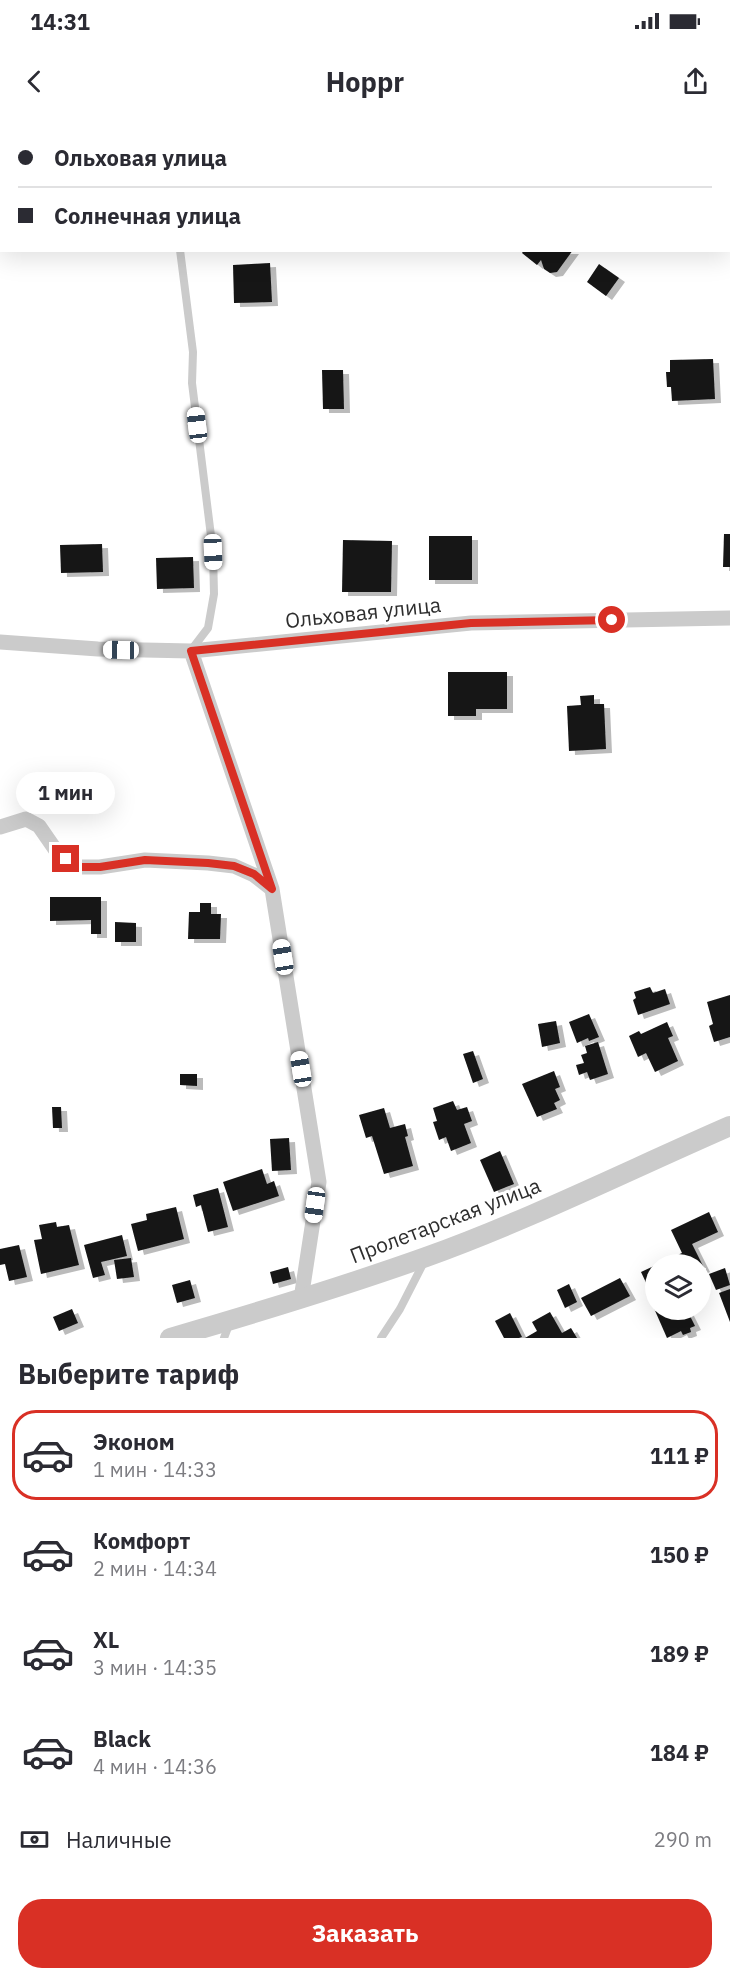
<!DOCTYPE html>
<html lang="ru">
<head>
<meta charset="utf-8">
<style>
	body { margin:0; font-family:"IBM Plex Sans",sans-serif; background:#f2f2f3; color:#2b2b33; height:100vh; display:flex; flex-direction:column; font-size:22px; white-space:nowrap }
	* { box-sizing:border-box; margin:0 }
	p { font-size:20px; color:#7c7c81 }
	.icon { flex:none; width:33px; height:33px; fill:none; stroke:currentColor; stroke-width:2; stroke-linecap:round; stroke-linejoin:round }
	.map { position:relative; height:1218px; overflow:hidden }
	.side { display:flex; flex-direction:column; background:#fff; flex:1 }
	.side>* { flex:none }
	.guide { position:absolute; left:0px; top:0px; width:730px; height:132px; box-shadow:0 6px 24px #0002; display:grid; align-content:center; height:132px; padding:0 18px; background:#fff }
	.tools { position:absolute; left:645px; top:1134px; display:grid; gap:12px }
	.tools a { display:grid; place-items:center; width:66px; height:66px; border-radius:50%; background:#fff; box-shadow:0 6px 24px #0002; font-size:30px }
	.end { position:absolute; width:27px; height:27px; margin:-14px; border:8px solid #d93025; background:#fff; box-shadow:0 0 0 3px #fff }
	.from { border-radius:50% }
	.bubble { position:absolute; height:42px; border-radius:21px; background:#fff; box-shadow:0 6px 24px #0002; font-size:20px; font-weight:800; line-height:42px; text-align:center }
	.car { position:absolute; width:18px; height:36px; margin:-18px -9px; border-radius:8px; box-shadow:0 0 4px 2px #0007; background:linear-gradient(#fff 24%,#345 0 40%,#fff 0 76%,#345 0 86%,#fff 0) }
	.guide b { display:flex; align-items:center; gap:21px; height:57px; font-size:22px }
	.guide b+b { border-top:2px solid #e1e1e2 }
	.guide i { width:15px; height:15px; background:#2b2b33 }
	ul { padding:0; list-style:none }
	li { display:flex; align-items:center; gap:18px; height:90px; margin:0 12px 9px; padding:0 6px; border:3px solid transparent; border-radius:24px }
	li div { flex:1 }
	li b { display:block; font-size:22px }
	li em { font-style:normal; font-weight:800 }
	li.active { border-color:#d93025 }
	li>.icon { width:54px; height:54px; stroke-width:1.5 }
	h2 { padding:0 18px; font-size:27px; line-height:72px }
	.pay { display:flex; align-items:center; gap:15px; height:66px; padding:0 18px; font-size:22px }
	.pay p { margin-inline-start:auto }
	.action { display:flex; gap:12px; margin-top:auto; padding:12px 18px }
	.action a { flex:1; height:69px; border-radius:24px; background:#d93025; color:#fff; font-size:24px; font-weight:800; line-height:69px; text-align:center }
	.status { display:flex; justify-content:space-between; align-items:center; height:42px; padding:0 30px; background:#fff; direction:ltr }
	.status svg { height:16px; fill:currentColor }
	header { display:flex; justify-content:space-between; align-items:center; height:78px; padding:0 18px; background:#fff; font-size:27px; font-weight:800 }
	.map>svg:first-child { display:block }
</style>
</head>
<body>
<div class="status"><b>14:31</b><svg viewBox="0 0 49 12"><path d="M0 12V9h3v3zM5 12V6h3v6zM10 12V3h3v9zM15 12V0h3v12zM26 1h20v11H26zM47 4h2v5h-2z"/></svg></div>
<header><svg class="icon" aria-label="back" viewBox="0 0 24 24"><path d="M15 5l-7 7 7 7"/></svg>Hoppr<svg class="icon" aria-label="share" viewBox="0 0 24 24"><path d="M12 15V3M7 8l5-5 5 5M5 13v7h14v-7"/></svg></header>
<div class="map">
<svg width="730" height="1218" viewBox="0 0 730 1218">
	<defs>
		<filter id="shadow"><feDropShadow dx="6" dy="4" stdDeviation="0" flood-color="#0004"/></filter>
	</defs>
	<rect width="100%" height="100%" fill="#fff"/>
	<path fill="#151515" filter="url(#shadow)" d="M 524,130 L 573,130 L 557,152 L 550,153 L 544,149 L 541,140 L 537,145 L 522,133 Z
		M 270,143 L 272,182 L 234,183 L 233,145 Z
		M 599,144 L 619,158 L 606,176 L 587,162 Z
		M 713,239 L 715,279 L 672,281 L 671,267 L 667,267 L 666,252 L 670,252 L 670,240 Z
		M 322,250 L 343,250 L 344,289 L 323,289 Z
		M 724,414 L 730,414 L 730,447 L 723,447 Z
		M 429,416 L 472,416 L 472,460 L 429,460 Z
		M 343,420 L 392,421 L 391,472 L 342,472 Z
		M 102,424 L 103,452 L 61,453 L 60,425 Z
		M 193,437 L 194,468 L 157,469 L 156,438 Z
		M 448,552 L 507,552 L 507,589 L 476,589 L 476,596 L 448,596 Z
		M 594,575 L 594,584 L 604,584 L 606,629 L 569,631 L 567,586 L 581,585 L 580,576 Z
		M 50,777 L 101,777 L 101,814 L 91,814 L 91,800 L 50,801 Z
		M 200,783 L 211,783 L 211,794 L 221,794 L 220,819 L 188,819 L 189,792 L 200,792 Z
		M 115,802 L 136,803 L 136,822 L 115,822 Z
		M 650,867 L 653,873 L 665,869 L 670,884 L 638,895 L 633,880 L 636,878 L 634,872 Z
		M 730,875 L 730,917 L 714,922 L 709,906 L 713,904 L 707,882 Z
		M 589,894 L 599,917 L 589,921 L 588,918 L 577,923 L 569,902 Z
		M 556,901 L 560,923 L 542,927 L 538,904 Z
		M 667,902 L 673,916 L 668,918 L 678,941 L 655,952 L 646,933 L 638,937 L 629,916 L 639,911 L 641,914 Z
		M 598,922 L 608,954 L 590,960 L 587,952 L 579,955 L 576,945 L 584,943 L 581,935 L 587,933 L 585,926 Z
		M 473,931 L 483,959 L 473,963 L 463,934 Z
		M 554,951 L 560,967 L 555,969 L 560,980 L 554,983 L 557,989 L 537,997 L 522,964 Z
		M 180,954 L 197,954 L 197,966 L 180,965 Z
		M 453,981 L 457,990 L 467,987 L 472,1001 L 464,1004 L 471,1023 L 451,1031 L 446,1017 L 439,1020 L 433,1002 L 437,1001 L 433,988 Z
		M 52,987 L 61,987 L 62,1008 L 53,1008 Z
		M 384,988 L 390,1008 L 405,1004 L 408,1016 L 405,1017 L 413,1046 L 384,1054 L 372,1016 L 366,1018 L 359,995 Z
		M 289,1018 L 291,1050 L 272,1051 L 270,1019 Z
		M 500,1031 L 514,1064 L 494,1072 L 480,1040 Z
		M 262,1049 L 267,1064 L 274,1061 L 279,1076 L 233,1091 L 223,1062 Z
		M 218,1068 L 228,1107 L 208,1112 L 201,1085 L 196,1087 L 193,1075 Z
		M 176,1087 L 184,1119 L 138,1131 L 131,1104 L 147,1100 L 146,1094 Z
		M 709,1092 L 718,1112 L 692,1124 L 704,1148 L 700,1150 L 700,1144 L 656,1144 L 682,1133 L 671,1110 Z
		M 56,1102 L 57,1107 L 69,1105 L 79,1145 L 41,1154 L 34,1120 L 42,1119 L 39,1105 Z
		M 122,1115 L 127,1136 L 101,1142 L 105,1155 L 93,1158 L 84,1125 Z
		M 19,1125 L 27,1157 L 9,1161 L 5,1144 L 0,1145 L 0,1129 Z
		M 131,1138 L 134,1157 L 117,1159 L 114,1140 Z
		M 656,1145 L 656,1172 L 653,1168 L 649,1169 L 641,1152 Z
		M 288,1147 L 291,1159 L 273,1164 L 270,1152 Z
		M 725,1148 L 730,1165 L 716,1170 L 709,1154 Z
		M 620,1158 L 630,1176 L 591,1196 L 581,1178 Z
		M 190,1160 L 195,1178 L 177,1183 L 172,1165 Z
		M 569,1164 L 577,1182 L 565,1188 L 557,1170 Z
		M 730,1169 L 730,1202 L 719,1173 Z
		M 656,1185 L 656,1190 L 674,1190 L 676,1195 L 687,1190 L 695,1206 L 690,1208 L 691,1212 L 683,1215 L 681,1211 L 667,1218 L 653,1186 Z
		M 72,1189 L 78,1203 L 59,1211 L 53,1197 Z
		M 550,1192 L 562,1213 L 571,1208 L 577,1218 L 525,1218 L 537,1211 L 532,1202 Z
		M 510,1193 L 522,1217 L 519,1218 L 504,1218 L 495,1201 Z"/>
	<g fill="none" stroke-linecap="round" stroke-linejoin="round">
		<path stroke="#cbcbcb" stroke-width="8" d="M 164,0 L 164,2
			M 180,130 L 193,232 L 192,263 L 213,432 L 214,474 L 208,508 L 192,529
			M 224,1218 L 230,1202
			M 381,1218 L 400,1189 L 425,1140"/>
		<path stroke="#cbcbcb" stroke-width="15" d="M 558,0 L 561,2
			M 729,114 L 730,115
			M 0,522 L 98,529 L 191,531 L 471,503 L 730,498
			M 191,531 L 272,769 L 319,1062 L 301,1179
			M 0,707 L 26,699 L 39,706 L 57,732 L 76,747 L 100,747 L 145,740 L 208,743 L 234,746 L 254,755 L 272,769"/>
		<path stroke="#cbcbcb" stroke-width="20" d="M 170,1218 C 256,1193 342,1167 426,1137 C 529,1100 629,1050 730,1006"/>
	</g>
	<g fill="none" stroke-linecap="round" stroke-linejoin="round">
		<path stroke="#d93025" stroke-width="8" d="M 66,739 L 76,747 L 100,747 L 145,740 L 208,743 L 234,746 L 254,754 L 272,769 L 191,531 L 471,503 L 612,500"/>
	</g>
	<g text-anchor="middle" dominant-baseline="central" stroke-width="6" stroke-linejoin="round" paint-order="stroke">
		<g font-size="21" fill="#2e2e2e" stroke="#fff">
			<text transform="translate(363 492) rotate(-6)">Ольховая улица</text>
			<text transform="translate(445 1100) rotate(-21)">Пролетарская улица</text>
		</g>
	</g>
</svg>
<div class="tools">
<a><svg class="icon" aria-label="layers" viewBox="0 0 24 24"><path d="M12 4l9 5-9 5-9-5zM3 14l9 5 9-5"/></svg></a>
</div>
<i class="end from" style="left:612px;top:500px"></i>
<i class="end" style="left:66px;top:739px"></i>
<div class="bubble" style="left:16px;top:652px;width:99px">1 мин</div>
<i class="car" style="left:197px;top:305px;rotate:353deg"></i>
<i class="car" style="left:213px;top:432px;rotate:178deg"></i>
<i class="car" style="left:121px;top:530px;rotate:271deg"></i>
<i class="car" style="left:283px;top:837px;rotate:351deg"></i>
<i class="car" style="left:301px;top:949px;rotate:351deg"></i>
<i class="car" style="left:315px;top:1085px;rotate:188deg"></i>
<div class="guide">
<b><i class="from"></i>Ольховая улица</b>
<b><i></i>Солнечная улица</b>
</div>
</div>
<section class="side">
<h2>Выберите тариф</h2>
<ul>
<li class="active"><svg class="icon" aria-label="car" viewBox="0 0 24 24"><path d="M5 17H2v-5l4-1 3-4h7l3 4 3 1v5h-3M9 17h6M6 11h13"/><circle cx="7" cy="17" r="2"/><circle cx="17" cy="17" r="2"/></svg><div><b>Эконом</b><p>1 мин · 14:33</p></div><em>111 ₽</em></li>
<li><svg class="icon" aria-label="car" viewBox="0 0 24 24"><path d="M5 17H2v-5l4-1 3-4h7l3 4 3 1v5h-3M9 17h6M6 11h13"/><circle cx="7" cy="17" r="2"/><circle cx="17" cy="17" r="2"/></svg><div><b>Комфорт</b><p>2 мин · 14:34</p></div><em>150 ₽</em></li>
<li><svg class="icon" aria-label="car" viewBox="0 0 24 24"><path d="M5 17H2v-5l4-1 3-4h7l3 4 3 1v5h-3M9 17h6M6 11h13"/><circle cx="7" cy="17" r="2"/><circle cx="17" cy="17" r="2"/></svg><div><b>XL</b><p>3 мин · 14:35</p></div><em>189 ₽</em></li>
<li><svg class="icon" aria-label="car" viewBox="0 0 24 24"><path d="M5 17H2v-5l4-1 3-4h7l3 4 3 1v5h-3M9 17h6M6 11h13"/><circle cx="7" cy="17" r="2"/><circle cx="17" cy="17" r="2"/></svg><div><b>Black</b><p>4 мин · 14:36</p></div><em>184 ₽</em></li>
</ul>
<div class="pay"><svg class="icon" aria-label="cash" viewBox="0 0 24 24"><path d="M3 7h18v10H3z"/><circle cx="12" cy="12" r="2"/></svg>Наличные<p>290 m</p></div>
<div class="action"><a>Заказать</a></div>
</section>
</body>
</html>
